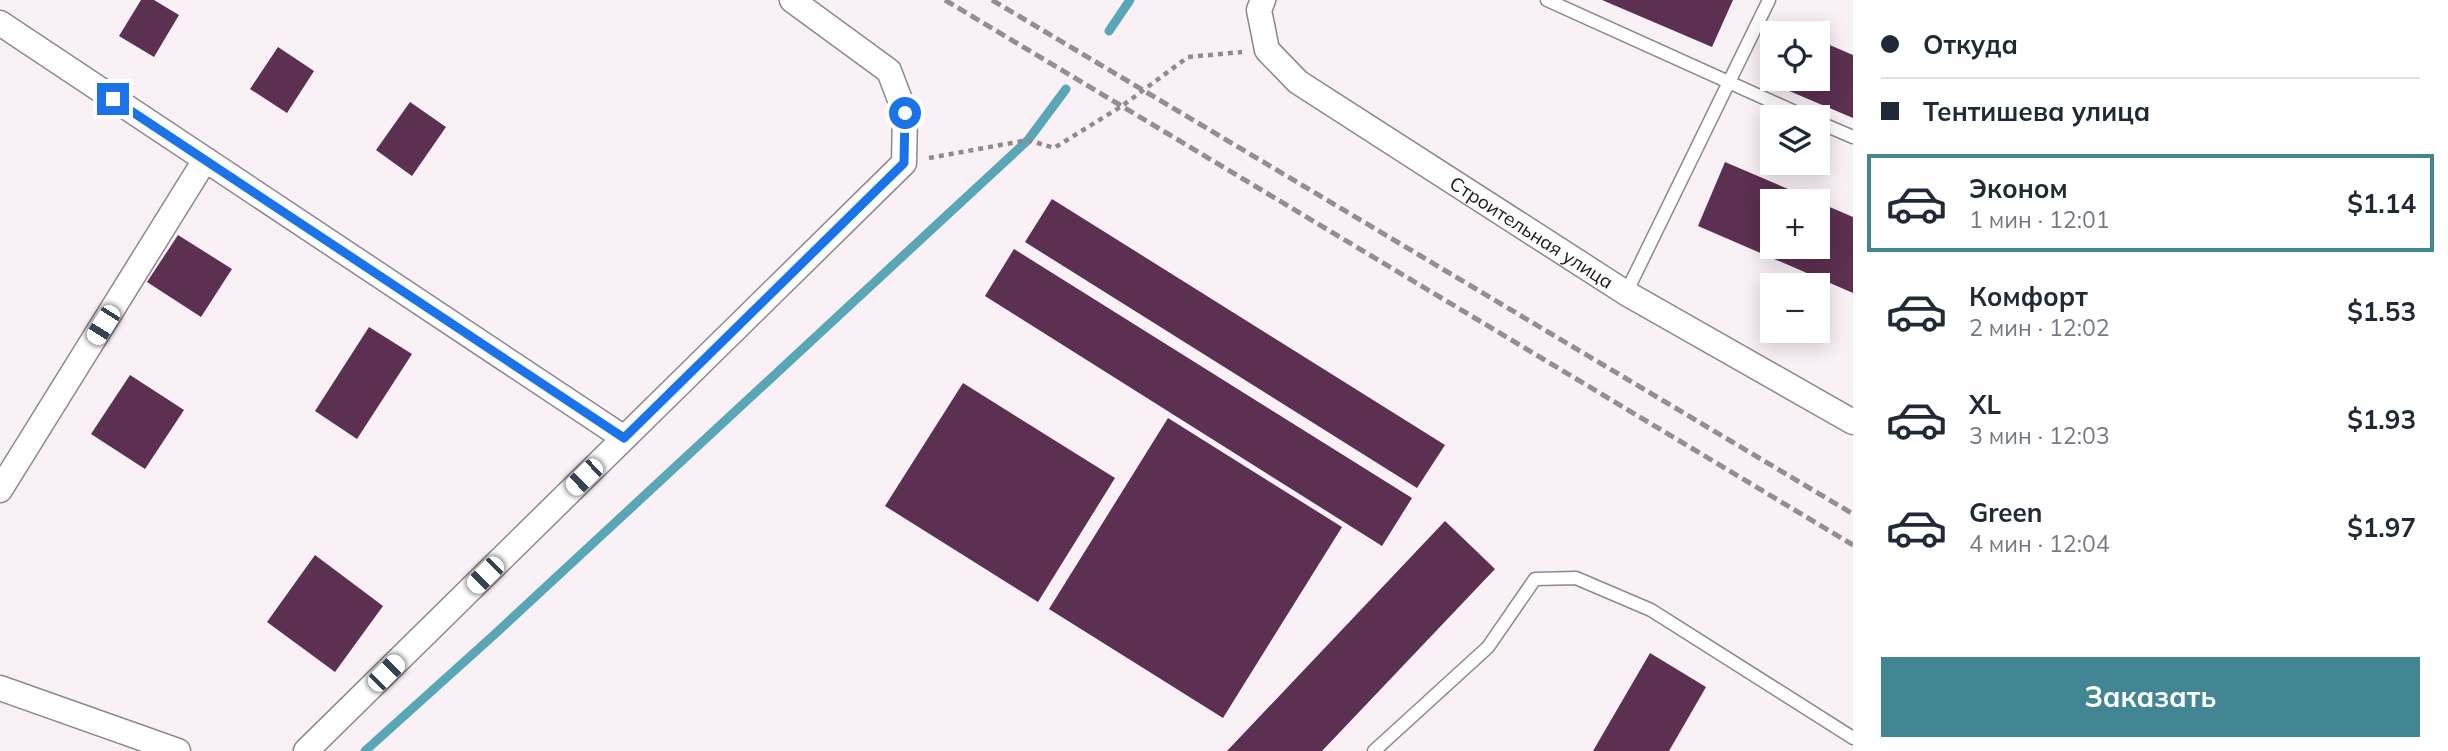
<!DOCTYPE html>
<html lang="ru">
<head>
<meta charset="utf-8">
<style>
	body { margin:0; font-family:Mulish,sans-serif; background:#f6f6f7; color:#1f2937; height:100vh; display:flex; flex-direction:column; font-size:26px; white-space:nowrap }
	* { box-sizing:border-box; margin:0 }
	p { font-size:23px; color:#747a83 }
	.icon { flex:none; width:38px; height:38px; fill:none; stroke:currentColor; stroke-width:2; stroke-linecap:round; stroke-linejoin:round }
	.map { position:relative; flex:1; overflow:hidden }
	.drawer { display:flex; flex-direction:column; background:#fff; width:595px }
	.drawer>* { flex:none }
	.banner { display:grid; align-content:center; height:154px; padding:0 28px; background:#fff }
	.tools { position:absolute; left:1760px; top:21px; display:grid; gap:14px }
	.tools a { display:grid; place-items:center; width:70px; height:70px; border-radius:0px; background:#fff; box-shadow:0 4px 18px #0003; font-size:35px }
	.end { position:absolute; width:32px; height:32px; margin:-16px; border:9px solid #1a73e8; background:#fff; box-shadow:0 0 0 4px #fff }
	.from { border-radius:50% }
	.car { position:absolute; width:21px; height:42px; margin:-21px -10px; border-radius:9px; box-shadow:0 0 5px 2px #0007; background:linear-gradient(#fff 24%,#345 0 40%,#fff 0 76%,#345 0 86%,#fff 0) }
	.banner b { display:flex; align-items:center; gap:24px; height:66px; font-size:26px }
	.banner b+b { border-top:2px solid #e0e1e3 }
	.banner i { width:18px; height:18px; background:#1f2937 }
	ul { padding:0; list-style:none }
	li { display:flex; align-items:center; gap:21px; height:98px; margin:0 14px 10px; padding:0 14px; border:4px solid transparent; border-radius:0px }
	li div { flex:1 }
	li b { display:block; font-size:26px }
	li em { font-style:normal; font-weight:700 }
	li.current { border-color:#428694 }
	li>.icon { width:63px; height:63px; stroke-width:1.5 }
	.button { display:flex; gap:14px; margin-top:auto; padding:14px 28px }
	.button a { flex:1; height:80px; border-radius:0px; background:#428694; color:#fff; font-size:28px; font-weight:700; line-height:80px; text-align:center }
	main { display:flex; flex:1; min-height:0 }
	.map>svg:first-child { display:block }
</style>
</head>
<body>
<main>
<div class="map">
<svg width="1853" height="751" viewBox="0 0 1853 751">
	<rect width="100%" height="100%" fill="#f9f1f6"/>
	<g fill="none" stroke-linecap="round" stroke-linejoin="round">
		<path stroke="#58a6b6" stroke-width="9" d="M 1109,31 L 1130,0
			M 365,751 L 495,634 L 1028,140 L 1066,89"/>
	</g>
	<path fill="#5c3051" d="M 141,0 L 154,0 L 179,15 L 154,57 L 119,36 Z
		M 1602,0 L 1733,0 L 1712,47 Z
		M 1784,25 L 1803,33 L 1781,33 Z
		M 1818,40 L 1853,55 L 1853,118 L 1761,79 L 1773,52 L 1773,79 L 1818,79 Z
		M 278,47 L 314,71 L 287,113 L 250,89 Z
		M 410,102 L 446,127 L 412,176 L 376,150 Z
		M 1725,162 L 1816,201 L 1773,201 L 1773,247 L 1818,247 L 1818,202 L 1853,217 L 1853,293 L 1698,226 Z
		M 1052,199 L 1445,445 L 1417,488 L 1025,242 Z
		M 178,235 L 232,269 L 201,317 L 147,282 Z
		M 1014,249 L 1412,498 L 1382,546 L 985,296 Z
		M 369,327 L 412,354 L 357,439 L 315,411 Z
		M 130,375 L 184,410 L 145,469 L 91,434 Z
		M 963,383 L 1115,478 L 1038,602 L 885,506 Z
		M 1168,418 L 1342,527 L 1223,718 L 1049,609 Z
		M 1445,521 L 1495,569 L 1322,751 L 1227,751 Z
		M 315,555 L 383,606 L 335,672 L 267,622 Z
		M 1650,653 L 1706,687 L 1669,751 L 1593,751 Z"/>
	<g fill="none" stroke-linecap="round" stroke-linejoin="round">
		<g stroke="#8e878c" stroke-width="15">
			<path id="service" d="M 1547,0 L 1806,117
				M 1818,122 L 1853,137
				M 1626,293 L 1769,0
				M 1374,751 L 1488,647 L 1535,579 L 1576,578 L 1651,610 L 1853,738"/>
		</g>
		<g stroke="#8e878c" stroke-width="27">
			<g id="minor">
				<path id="s1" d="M 1263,0 L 1259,10 L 1267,50 L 1298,82 L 1626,293 L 1853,422"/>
				<path d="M 0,23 L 624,438"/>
				<path d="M 0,490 L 205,160"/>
				<path d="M 0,688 L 178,751"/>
				<path d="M 306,751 L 904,163 L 905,113 L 889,71 L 792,0"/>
			</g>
		</g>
		<path stroke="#8f8a8d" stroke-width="4.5" stroke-dasharray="5 5" stroke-linecap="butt" d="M 929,158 L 1028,140 L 1054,148 L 1122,106 L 1188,57 L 1242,52"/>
		<use href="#service" stroke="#fff" stroke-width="12"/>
		<use href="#minor" stroke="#fff" stroke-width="24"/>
		<path stroke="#938e91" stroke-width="5" stroke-dasharray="10 5" stroke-linecap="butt" d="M 945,0 L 1853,545
			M 992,0 L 1853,514"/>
	</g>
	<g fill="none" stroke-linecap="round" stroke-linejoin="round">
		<path stroke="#1a73e8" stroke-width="9" d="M 113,99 L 624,438 L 904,163 L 905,113"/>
	</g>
	<g text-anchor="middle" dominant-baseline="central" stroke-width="7" stroke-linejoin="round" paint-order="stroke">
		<g font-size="19" fill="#1b181a" stroke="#f9f1f6">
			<text stroke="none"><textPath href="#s1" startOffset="374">Строительная улица</textPath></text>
		</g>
	</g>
</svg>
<div class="tools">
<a><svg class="icon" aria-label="locate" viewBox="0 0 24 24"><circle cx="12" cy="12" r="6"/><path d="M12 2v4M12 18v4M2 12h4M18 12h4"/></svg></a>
<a><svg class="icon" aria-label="layers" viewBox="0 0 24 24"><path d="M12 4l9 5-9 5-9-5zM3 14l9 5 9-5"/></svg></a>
<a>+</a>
<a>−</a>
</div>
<i class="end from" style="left:905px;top:113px"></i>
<i class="end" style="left:113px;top:99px"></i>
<i class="car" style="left:103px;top:325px;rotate:212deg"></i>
<i class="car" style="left:584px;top:477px;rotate:226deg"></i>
<i class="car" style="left:485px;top:575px;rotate:225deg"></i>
<i class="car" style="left:386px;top:673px;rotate:45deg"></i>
</div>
<section class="drawer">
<div class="banner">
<b><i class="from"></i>Откуда</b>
<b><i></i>Тентишева улица</b>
</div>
<ul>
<li class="current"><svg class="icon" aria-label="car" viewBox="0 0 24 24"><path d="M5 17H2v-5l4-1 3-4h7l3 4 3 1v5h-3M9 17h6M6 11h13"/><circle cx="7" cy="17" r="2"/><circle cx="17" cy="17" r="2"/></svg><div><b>Эконом</b><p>1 мин · 12:01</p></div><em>$1.14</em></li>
<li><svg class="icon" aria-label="car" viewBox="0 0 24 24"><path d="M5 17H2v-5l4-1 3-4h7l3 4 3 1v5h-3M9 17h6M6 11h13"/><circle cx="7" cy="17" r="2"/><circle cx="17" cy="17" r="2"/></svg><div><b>Комфорт</b><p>2 мин · 12:02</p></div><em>$1.53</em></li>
<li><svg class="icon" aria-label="car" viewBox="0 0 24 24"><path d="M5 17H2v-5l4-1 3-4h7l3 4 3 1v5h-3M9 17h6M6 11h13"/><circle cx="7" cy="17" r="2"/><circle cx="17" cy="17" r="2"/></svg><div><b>XL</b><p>3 мин · 12:03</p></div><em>$1.93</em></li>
<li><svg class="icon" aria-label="car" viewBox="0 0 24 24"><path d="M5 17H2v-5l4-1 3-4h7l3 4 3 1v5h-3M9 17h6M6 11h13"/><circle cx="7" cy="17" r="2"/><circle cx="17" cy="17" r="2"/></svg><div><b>Green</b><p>4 мин · 12:04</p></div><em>$1.97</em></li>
</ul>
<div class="button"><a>Заказать</a></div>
</section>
</main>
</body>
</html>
